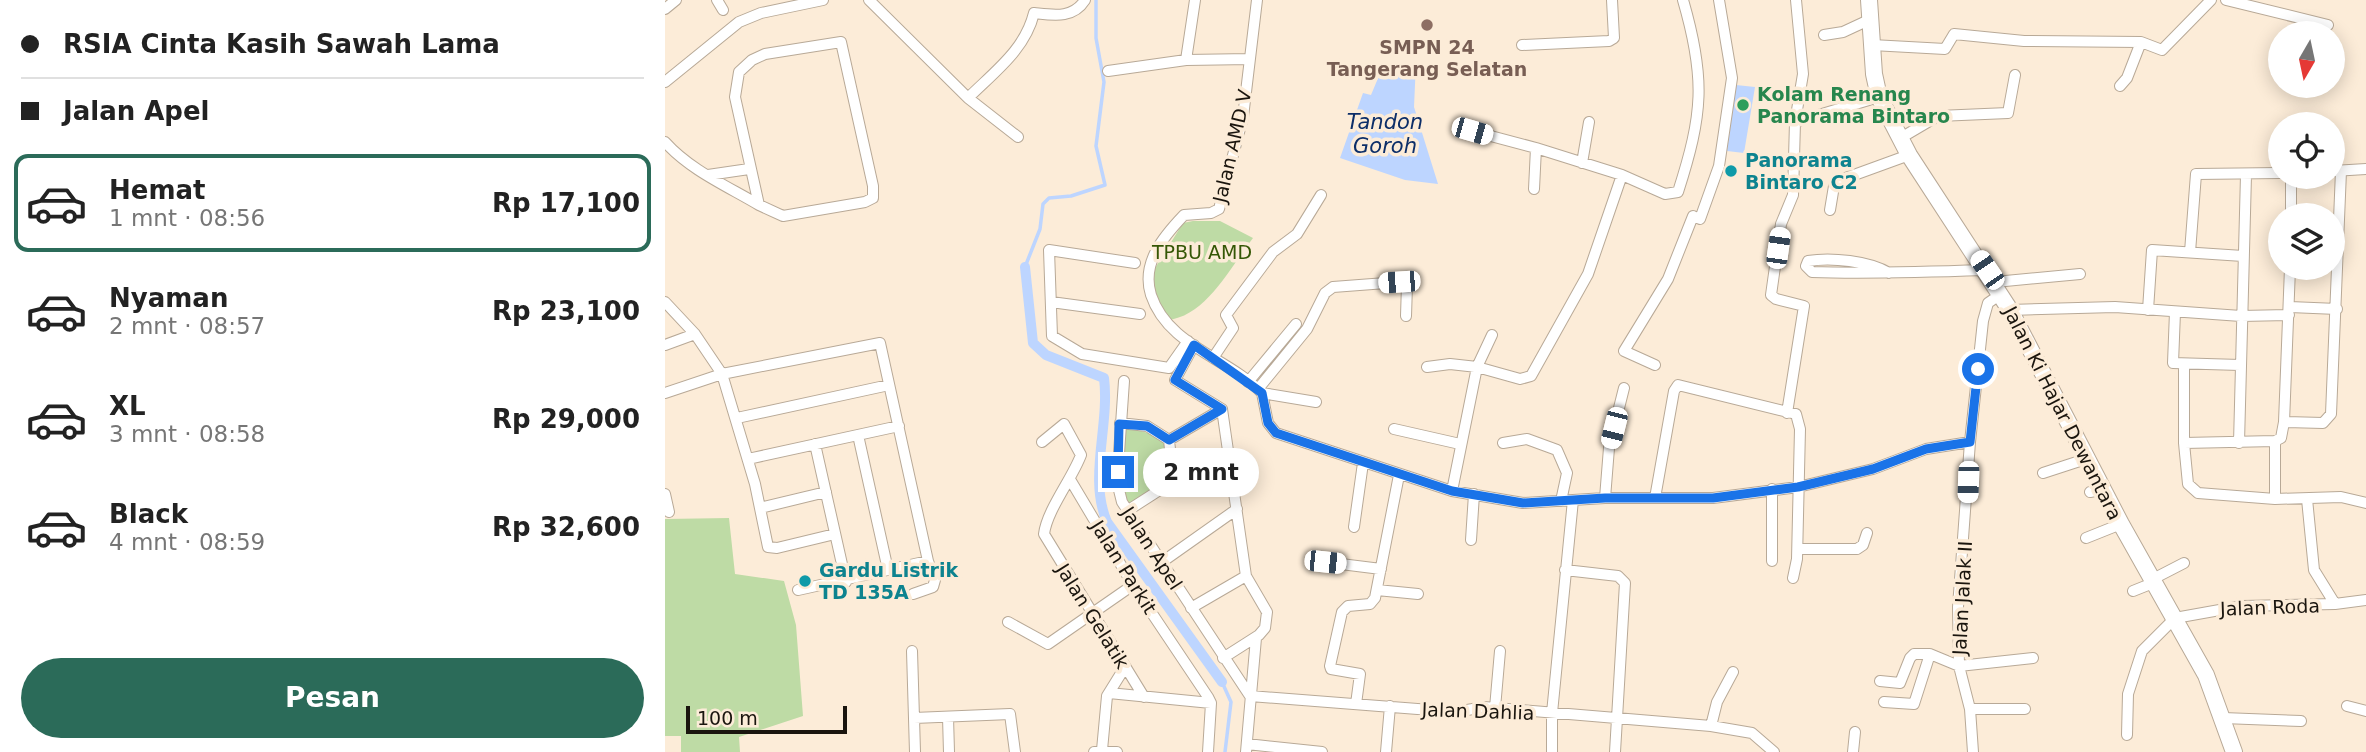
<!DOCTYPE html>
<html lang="id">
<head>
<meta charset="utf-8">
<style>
	body { margin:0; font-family:"DejaVu Sans",sans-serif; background:#f6f6f6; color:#222; height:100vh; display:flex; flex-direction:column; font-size:26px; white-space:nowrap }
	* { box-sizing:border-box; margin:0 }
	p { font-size:23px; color:#767676 }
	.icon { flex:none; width:38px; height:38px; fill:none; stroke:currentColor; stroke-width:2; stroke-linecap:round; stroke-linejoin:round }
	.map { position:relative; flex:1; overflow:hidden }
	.panel { display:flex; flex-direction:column; background:#fff; width:665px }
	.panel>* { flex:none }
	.banner { display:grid; align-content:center; height:154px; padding:0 21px; background:#fff }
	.needle { width:46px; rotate:189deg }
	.fabs { position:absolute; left:1603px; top:21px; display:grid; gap:14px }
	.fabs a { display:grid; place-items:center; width:77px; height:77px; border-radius:50%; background:#fff; box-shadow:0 4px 18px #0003; font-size:35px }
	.scale { position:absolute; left:21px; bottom:18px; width:161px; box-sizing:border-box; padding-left:7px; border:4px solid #1a150e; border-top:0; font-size:19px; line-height:24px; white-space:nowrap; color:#1a150e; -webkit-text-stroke:5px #fcecd8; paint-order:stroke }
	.end { position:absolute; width:32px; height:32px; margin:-16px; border:9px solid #1a73e8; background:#fff; box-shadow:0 0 0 4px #fff }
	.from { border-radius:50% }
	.bubble { position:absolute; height:49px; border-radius:24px; background:#fff; box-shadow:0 4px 18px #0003; font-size:23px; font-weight:700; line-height:49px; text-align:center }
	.car { position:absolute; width:21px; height:42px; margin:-21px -10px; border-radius:9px; box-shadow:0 0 5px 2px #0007; background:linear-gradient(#fff 24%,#345 0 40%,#fff 0 76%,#345 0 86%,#fff 0) }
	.banner b { display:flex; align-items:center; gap:24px; height:66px; font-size:26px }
	.banner b+b { border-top:2px solid #e0e0e0 }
	.banner i { width:18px; height:18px; background:#222 }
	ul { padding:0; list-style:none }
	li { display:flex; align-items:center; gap:21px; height:98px; margin:0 14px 10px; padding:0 7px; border:4px solid transparent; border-radius:14px }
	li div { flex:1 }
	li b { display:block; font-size:26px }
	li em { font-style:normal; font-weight:700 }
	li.active { border-color:#2b6b59 }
	li>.icon { width:63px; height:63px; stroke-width:1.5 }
	.button { display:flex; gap:14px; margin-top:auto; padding:14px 21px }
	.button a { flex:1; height:80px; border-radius:42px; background:#2b6b59; color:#fff; font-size:28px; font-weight:700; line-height:80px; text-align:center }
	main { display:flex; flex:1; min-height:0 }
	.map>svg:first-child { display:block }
</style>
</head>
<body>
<main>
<section class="panel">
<div class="banner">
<b><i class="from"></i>RSIA Cinta Kasih Sawah Lama</b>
<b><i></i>Jalan Apel</b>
</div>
<ul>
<li class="active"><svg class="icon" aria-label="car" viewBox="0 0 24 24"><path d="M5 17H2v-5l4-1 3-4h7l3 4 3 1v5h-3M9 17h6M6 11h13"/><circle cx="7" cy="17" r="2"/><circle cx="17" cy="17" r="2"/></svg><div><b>Hemat</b><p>1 mnt · 08:56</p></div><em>Rp 17,100</em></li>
<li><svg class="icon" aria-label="car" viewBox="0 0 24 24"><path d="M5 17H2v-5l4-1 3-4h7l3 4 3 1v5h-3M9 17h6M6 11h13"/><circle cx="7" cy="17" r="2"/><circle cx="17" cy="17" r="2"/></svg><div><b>Nyaman</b><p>2 mnt · 08:57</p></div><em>Rp 23,100</em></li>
<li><svg class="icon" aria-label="car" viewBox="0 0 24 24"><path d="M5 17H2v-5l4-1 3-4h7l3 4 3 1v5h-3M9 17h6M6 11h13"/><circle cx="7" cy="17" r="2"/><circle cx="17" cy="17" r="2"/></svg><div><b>XL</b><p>3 mnt · 08:58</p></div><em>Rp 29,000</em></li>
<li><svg class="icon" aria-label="car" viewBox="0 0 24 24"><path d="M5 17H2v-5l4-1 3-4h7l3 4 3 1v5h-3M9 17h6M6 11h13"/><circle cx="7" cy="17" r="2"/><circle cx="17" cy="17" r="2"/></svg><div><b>Black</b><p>4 mnt · 08:59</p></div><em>Rp 32,600</em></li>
</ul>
<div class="button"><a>Pesan</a></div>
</section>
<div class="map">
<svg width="1701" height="752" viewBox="0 0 1701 752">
	<rect width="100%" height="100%" fill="#fcecd8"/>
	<path fill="#bedba5" d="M 528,221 L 555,221 L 588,238 C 566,266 541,317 502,320 L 490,296 L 487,273 L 518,223 Z
		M 455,424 L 504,440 L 508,476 L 462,511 L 453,472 Z
		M 64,518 L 70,574 L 119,581 L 131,625 L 138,716 L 74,737 L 75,752 L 16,752 L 16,736 L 0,736 L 0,519 Z"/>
	<path fill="#bdd5ff" d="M 751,62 L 749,107 L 773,184 L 740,180 L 675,158 L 698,93 L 706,95 L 716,71 Z
		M 1071,85 L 1090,87 L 1079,153 L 1062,151 Z"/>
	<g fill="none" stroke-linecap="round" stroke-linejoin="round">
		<path stroke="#bdd5ff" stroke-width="3.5" d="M 360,267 L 375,229 L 378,204 L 384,198 L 406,196 L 440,185 L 431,146 L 439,82 L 431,38 L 431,0
			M 557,682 L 566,702 L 560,752"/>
		<path stroke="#bdd5ff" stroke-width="10" d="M 360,267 L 368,343 L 381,355 L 439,378 C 445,425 423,478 442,522 L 557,682"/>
		<g stroke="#b8a997" stroke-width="12">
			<path id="minor" d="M 52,0 L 58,10
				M 204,0 L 303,98 C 329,72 360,50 369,13 C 388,15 408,19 420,0
				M 592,0 L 578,117 L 554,209 L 546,213 L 519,215 C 498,237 476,263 486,295 C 503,346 562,357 597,393 L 603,423 L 611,433 L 787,491 L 858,503 L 940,498 L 1048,498 L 1133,487 L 1208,469 L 1261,449 L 1305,442 L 1318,321 L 1323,303 L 1336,294
				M 1561,0 L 1663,25
				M 0,9 L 11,0
				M 1159,35 L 1178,32 L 1206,19
				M 857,45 L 944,41 L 949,38 L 947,0
				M 1207,45 L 1280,49 L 1289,34 L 1359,41 L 1476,42 L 1497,50 L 1546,0
				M 521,60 L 530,0
				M 443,71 L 521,60 L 585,59
				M 0,82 L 74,22 L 96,13 L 158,0
				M 1455,86 L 1462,78 L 1476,42
				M 303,98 L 353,137
				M 1130,122 L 1214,97
				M 807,131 L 871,148
				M 1234,139 L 1273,116 L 1343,113 L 1350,75
				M 0,142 C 25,170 62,186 94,205 L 70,97 L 74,72 L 87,60 L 100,54 L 176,42 L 208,186 L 208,198 L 200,202 L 118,216 L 94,205
				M 917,163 L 924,122
				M 1668,171 L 1701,169
				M 43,175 L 84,169
				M 869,189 L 871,148 L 957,175 L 1000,194 L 1013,192 C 1038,114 1041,79 1018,0
				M 1165,210 L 1169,186 L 1178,179 L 1244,155
				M 1626,215 L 1626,177
				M 1525,252 L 1531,174 L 1615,173
				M 470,263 L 384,250 L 387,336 L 417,354 L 504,368 L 523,341
				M 1224,273 C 1204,261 1166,257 1143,261 L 1141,266 L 1147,272 C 1205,274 1263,272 1322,270
				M 1330,282 L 1415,274
				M 0,302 L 30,334 L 57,374 L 90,484 L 103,547 L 112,548 L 170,534
				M 386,302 L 475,314
				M 1625,307 L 1672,309
				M 1345,310 L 1450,307 L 1576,316 L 1624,315
				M 1483,310 L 1487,250 L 1578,256
				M 1510,312 L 1508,363 L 1575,365
				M 0,345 L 30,334
				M 529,345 L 510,380 L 557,409
				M 548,358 L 568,328 L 561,315 L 608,252 L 632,234 L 656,195
				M 990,365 L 959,351 L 1003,279 L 1028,216 L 1035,219 L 1054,166 L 1067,78 L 1054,0
				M 1519,365 L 1519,443 L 1523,484 L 1533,493 L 1610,499 L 1610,441
				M 762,367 L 785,364 L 812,367 L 827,335
				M 459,381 L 452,482 L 457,502 L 585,696
				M 583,382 L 631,324
				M 593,389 L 642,329 L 660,293 L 668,287 L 734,282 L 742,285 L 741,316
				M 0,393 L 57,374 L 215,343 L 263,561 L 270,580 L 268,587 L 248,594
				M 597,393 L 651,402
				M 557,409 L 581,576 L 602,612 L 600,628 L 594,635 L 558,658
				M 1122,413 L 1139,306 L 1111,299 L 1106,295 L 1116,224 L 1128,195 L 1130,122 L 1138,74 L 1131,0
				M 72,418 L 224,385
				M 1619,422 L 1658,423 L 1666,414 L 1676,171
				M 455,423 L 482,426 L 504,440 L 508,477 L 507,482 L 462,511
				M 729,429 L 795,444
				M 193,435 L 223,570
				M 504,440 L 557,409
				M 377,442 L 399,424 L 416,455 C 407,479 382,510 379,534 L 479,697
				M 1305,442 L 1293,607 L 1294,666 L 1305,709 L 1308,752
				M 838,443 L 862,439 L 892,450 L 902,473 L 896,501
				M 1519,443 L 1610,441 L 1616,438 L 1619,422 L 1625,268
				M 1574,443 L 1581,175
				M 150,444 L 181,582
				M 83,459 L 234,426
				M 1378,473 L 1424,458
				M 406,481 L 468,585 L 543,697 L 546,703 L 543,752
				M 787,491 L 812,367 L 855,379 L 866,376 L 923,274 L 957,175
				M 1425,492 L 1440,489
				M 0,494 L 4,512
				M 940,498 L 944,448 L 959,388
				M 990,498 L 1009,391 L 1013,385 L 1131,414 L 1135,429 L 1132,559 L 1128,578
				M 1610,499 L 1676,497 L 1701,503
				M 1642,499 L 1649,570 L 1670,604
				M 95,508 L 161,492
				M 689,527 L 698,463
				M 1421,538 L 1456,524
				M 806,540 L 809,494
				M 1133,549 L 1192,549 L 1198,545 L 1202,533
				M 1107,561 L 1107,489
				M 497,562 L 572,509
				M 660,562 L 716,569
				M 900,570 L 953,576 L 960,583 L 950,752
				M 1486,580 L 1519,563
				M 133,590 L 263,561
				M 712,590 L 753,594
				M 1468,591 L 1488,583
				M 526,608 L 581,576
				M 343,622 L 383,644 L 468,585
				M 247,651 L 250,752
				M 1215,681 L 1235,683 L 1245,658 L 1249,654 L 1265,654 L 1294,666 L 1368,658
				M 444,693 L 546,703
				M 585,696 L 791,712 L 819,707 L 1046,726 L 1087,733 L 1109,752
				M 1219,702 L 1249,704 L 1265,654
				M 691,704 L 695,674 L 666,669 L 665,666 L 677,612 L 683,606 L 705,604 L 710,598 L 734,475
				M 1682,706 L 1701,711
				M 830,708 L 835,651
				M 1305,709 L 1360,709
				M 283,717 L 284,752
				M 249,718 L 345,714 L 350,752
				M 1558,718 L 1636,721
				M 1046,726 L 1052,702 L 1068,672
				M 1462,735 L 1463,694 L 1477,651 L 1510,618 L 1577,606 L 1670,604 L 1701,600
				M 582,744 L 657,752
				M 437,750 L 442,696 L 460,667
				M 429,752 L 452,752
				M 581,752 L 591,638
				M 721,752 L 725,706
				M 887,752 L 887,713 L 908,500
				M 1188,752 L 1190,732"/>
		</g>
		<g stroke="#b8a997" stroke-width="18">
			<path id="secondary" d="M 1204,0 L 1209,74 L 1214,97 L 1244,155 L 1345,310 L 1456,524 L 1541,675 L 1569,752"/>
		</g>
		<use href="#minor" stroke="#fff" stroke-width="10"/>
		<use href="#secondary" stroke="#fff" stroke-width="16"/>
	</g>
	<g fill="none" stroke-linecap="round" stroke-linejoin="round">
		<path stroke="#1a73e8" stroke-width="9" d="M 453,472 L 454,424 L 482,426 L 504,440 L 557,409 L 510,380 L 529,345 L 597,393 L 603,423 L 611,433 L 787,491 L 858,503 L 940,498 L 1048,498 L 1133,487 L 1208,469 L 1261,449 L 1305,442 L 1313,369"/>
	</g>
	<circle fill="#8d6e63" stroke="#fcecd8" stroke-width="2.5" cx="762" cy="25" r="7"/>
	<circle fill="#2e9e5b" stroke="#fcecd8" stroke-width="2.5" cx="1078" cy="105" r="7"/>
	<g fill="#0f9aa8" stroke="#fcecd8" stroke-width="2.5">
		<circle cx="1066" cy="171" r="7"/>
		<circle cx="140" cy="581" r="7"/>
	</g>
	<g text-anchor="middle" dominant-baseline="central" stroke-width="7" stroke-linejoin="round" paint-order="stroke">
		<g font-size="19" font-weight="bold" fill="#785e54" stroke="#fcecd8">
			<text x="762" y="47">SMPN 24<tspan x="762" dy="22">Tangerang Selatan</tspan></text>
		</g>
		<g font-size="19" font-weight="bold" fill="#27864d" stroke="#fcecd8" text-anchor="start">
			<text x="1092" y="94">Kolam Renang<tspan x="1092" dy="22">Panorama Bintaro</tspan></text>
		</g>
		<g font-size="19" fill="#1a150e" stroke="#fcecd8">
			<text transform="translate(567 146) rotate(-77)">Jalan AMD V</text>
			<text transform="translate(1398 413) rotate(63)">Jalan Ki Hajar Dewantara</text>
			<text transform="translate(487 548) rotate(57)">Jalan Apel</text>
			<text transform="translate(459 567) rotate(58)">Jalan Parkit</text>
			<text transform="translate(1297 598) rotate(-87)">Jalan Jalak II</text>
			<text transform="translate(1605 607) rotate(-2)">Jalan Roda</text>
			<text transform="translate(428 616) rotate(58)">Jalan Gelatik</text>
			<text transform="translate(813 711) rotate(2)">Jalan Dahlia</text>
		</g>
		<g font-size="19" font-weight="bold" fill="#0d838f" stroke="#fcecd8" text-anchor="start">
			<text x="1080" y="160">Panorama<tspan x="1080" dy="22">Bintaro C2</tspan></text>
			<text x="154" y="570">Gardu Listrik<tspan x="154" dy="22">TD 135A</tspan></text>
		</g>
		<g font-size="19" fill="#355706" stroke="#fcecd8">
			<text x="537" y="252">TPBU AMD</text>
		</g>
		<g font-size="21" font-style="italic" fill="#0c2e68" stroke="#fcecd8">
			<text x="720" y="122">Tandon<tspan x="720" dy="24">Goroh</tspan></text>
		</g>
	</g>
</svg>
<div class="fabs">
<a><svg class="needle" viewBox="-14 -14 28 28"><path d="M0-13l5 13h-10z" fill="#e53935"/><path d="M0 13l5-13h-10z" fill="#767676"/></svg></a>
<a><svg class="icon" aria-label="locate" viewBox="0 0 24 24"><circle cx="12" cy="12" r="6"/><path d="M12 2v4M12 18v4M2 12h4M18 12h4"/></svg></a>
<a><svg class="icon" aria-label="layers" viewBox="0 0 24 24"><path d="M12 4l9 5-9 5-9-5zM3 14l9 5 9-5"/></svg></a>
</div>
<div class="scale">100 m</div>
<i class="end from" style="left:1313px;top:369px"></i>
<i class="end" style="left:453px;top:472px"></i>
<div class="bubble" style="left:478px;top:448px;width:116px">2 mnt</div>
<i class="car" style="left:807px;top:131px;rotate:106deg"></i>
<i class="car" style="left:1113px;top:248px;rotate:8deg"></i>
<i class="car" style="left:1322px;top:270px;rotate:326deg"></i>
<i class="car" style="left:734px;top:282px;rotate:266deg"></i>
<i class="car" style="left:949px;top:428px;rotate:194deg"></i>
<i class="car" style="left:1303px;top:482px;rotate:182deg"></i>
<i class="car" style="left:660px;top:562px;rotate:96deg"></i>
</div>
</main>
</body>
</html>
